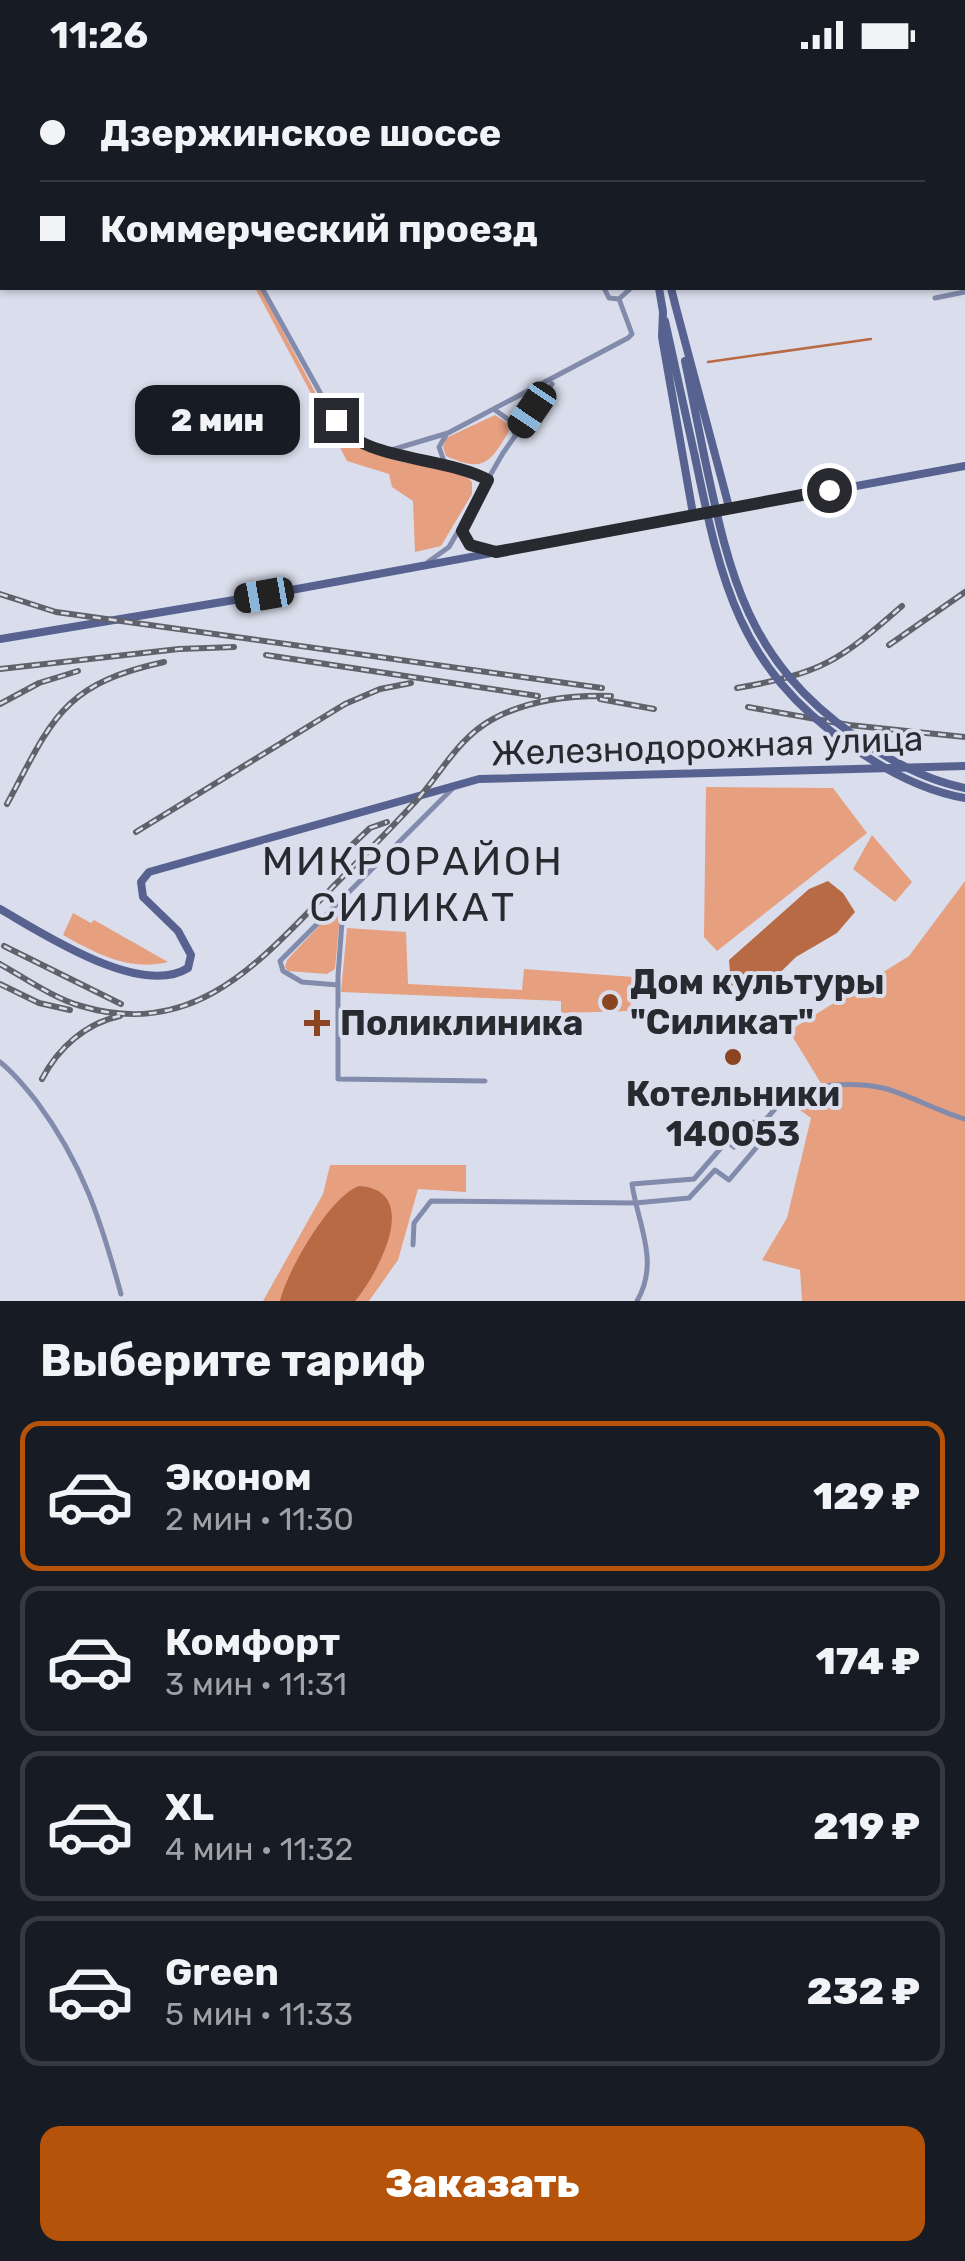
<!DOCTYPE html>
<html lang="ru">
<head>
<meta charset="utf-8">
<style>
	body { margin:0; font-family:Rubik,sans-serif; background:#20242c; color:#f1f3f6; height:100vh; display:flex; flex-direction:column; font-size:38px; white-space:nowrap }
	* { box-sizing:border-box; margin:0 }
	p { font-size:32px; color:#9ea1a6 }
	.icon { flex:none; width:55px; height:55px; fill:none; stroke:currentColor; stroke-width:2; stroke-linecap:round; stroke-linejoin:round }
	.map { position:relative; height:1231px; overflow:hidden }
	.details { display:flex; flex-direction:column; background:#171b24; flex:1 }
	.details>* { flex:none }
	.top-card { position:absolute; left:0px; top:0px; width:965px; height:220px; box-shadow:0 2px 8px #0004; display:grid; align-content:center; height:220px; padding:0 40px; background:#171b24 }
	.end { position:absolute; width:45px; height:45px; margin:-22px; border:12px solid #292a2f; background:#fff; box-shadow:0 0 0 5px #fff }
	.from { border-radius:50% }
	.bubble { position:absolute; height:70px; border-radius:20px; background:#171b24; box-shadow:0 2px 8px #0004; font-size:32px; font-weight:800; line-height:70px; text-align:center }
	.car { position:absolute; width:30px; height:60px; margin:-30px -15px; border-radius:12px; box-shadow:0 0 8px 2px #0007; background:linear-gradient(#222 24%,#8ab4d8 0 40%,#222 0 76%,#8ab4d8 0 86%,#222 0) }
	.top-card b { display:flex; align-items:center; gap:35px; height:95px; font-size:38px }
	.top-card b+b { border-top:2px solid #363941 }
	.top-card i { width:25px; height:25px; background:#f1f3f6 }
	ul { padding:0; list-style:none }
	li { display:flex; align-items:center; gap:30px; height:150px; margin:0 20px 15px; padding:0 20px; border:5px solid #363941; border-radius:20px }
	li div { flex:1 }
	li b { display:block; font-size:38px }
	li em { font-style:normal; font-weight:800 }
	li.on { border-color:#b45309 }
	li>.icon { width:90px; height:90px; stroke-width:1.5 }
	h2 { padding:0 40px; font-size:45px; line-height:120px }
	.cta { display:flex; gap:20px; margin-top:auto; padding:20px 40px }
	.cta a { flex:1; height:115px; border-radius:20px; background:#b45309; color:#fff; font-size:40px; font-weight:800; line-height:115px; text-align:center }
	.status { display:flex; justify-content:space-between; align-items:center; height:70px; padding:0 50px; background:#171b24; direction:ltr }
	.status svg { height:28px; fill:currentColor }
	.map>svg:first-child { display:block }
</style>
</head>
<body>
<div class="status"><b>11:26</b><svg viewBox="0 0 49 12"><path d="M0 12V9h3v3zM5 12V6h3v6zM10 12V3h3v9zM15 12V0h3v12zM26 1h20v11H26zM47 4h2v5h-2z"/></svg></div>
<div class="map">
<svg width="965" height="1231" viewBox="0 0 965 1231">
	<rect width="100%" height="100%" fill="#dadeec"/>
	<path fill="#e69f7f" d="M 255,218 L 260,218 L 333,356 C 360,391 422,394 464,404 L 472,412 L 472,424 L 441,476 L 415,482 L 413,431 L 392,417 L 389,404 L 347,391 Z
		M 495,345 L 507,353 L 509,361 C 490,393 484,403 446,386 L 443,377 L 446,368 Z
		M 706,717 L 833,718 L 867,763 L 717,881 L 704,867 Z
		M 872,765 L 912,812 L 895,832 L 853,799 Z
		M 965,811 L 965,1231 L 802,1231 L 800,1200 L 762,1190 L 787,1148 L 811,1048 L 790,1033 L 822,1015 L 789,961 L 909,886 Z
		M 73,843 L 91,853 L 94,850 L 168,892 C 130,902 95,883 63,865 Z
		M 331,843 L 340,846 L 335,899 L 327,904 L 288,901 L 285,897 L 287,890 Z
		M 347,858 L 406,862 L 408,914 L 522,920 L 524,899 L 634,907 L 630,941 L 561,943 L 561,931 L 341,922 Z
		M 330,1095 L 466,1095 L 466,1122 L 418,1119 L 398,1190 L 369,1231 L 263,1231 L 323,1124 Z"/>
	<path fill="#b86a45" d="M 828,811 L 843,823 L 855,842 L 837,863 L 796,887 L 756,926 L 731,915 L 729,890 L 809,819 Z
		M 359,1116 C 423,1120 378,1204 355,1231 L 280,1231 C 287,1201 330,1126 359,1116 Z"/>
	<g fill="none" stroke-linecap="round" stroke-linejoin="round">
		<path stroke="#b86a45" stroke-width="2.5" d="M 708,292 L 871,269"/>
		<path stroke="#828bab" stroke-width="5" d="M 513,0 L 514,2
			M 620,0 L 621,2
			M 68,2 L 72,0
			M 592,2 L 592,0
			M 2,43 L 2,57
			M 0,135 L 2,136
			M 262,218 L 342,362 L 363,375 L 388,381 L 448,363 L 628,268 L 632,264 L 619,229
			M 604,218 L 609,228 L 619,229
			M 935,228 L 965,222
			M 619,229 L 631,218
			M 495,340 L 509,350 L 515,364
			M 394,382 L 465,399 L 488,410
			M 445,394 L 439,377 L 446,365
			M 462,459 C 463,475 476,478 489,481
			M 428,492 L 449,477 L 503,383 L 552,314
			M 344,825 L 338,906 L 338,1009 L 485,1011
			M 338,915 L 302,912 L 283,901 L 280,891 L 453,718
			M 0,992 C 14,1003 26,1018 37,1032 C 83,1094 101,1151 121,1224
			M 413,1175 L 414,1153 L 431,1131 L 635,1133 L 689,1128 L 715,1100 L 729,1110 L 767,1065 L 761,1055
			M 637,1231 C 660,1192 638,1155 632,1114 L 694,1109 L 727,1071 L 734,1077 L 754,1052 L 761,1055 L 788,1024 C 815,1014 855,1012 883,1018 C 910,1025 937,1041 965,1049"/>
		<path stroke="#576290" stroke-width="8" d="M 569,0 L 571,2
			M 584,0 L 585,2
			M 3,2 L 8,0
			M 771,2 L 773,0
			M 659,218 L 663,242 L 662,267 L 693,444
			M 671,218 L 676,238
			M 675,234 L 729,437
			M 665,251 L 695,387
			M 685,291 L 704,385
			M 0,569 L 264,525 L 965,396
			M 0,839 C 42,863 140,928 188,898 L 191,885 L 178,861 L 143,827 L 141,812 L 149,802 L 479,709 L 965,696"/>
		<g stroke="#60626a" stroke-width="6">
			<path id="rail" d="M 0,524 L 56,542 L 602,618
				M 889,575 L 965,522
				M 266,585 L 538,626
				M 0,599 L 179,579 L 234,577
				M 737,618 C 822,603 838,592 902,536
				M 600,629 L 654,639
				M 0,634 L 39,613 L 78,601
				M 748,637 L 849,655 L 965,667
				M 7,734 C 53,648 63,614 164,592
				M 136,762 L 345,634 L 380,619 L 411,613
				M 335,791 L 370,758 L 387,752
				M 4,876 L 121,934
				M 0,894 C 25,908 53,928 81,936 C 192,969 256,896 326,824 C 356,793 387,763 416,731 C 442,702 458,668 493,649 C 530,629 571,625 611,626
				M 0,914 L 39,933 L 70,940
				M 42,1009 C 58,978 86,953 120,946"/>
		</g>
		<use href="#rail" stroke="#dadeec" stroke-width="2.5" stroke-dasharray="8" stroke-linecap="butt"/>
		<path stroke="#576290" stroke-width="8" d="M 704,385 C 730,507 747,590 855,666 C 887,689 925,710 965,718
			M 695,387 C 721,512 738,596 848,674 C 883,699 923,721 965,728"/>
	</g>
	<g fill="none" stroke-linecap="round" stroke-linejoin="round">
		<path stroke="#292a2f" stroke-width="12" d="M 336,350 C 358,391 446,386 488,410 L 462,461 L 470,475 L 496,482 L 829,420"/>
	</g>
	<g fill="#8b4520" stroke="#dadeec" stroke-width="4">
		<circle cx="610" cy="932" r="10"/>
		<path d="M312 938h10v10h10v10h-10v10h-10v-10h-10v-10h10z"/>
		<circle cx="733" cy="987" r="10"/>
	</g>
	<g text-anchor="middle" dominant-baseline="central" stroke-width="8" stroke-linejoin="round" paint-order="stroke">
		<g font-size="35" fill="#292a2f" stroke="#dadeec">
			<text transform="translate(707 676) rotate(-2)">Железнодорожная улица</text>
		</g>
		<g font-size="35" font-weight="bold" fill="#292a2f" stroke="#dadeec" text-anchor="start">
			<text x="630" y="912">Дом культуры<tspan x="630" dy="40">"Силикат"</tspan></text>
			<text x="340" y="953">Поликлиника</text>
			<text x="733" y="1024" text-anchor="middle">Котельники<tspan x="733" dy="40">140053</tspan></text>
		</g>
		<g font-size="40" letter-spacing="2.5" fill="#292a2f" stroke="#dadeec">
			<text x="413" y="791">МИКРОРАЙОН<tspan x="413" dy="46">СИЛИКАТ</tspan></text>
		</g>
	</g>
</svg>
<i class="end from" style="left:829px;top:420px"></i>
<i class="end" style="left:336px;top:350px"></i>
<div class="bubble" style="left:135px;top:315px;width:165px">2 мин</div>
<i class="car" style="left:532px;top:340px;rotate:214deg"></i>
<i class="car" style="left:264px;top:525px;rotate:260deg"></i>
<div class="top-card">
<b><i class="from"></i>Дзержинское шоссе</b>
<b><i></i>Коммерческий проезд</b>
</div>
</div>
<section class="details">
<h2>Выберите тариф</h2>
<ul>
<li class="on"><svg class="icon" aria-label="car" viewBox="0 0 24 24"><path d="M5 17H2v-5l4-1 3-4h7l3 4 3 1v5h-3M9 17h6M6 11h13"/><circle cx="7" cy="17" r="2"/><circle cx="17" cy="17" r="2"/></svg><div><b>Эконом</b><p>2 мин · 11:30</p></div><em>129 ₽</em></li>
<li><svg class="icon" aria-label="car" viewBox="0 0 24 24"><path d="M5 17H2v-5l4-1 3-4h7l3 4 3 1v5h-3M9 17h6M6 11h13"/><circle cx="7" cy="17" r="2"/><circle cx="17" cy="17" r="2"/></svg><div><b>Комфорт</b><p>3 мин · 11:31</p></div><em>174 ₽</em></li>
<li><svg class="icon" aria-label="car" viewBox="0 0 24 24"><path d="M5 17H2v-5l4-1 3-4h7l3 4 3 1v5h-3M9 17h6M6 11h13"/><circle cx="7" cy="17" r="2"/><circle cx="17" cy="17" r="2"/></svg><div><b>XL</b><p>4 мин · 11:32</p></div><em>219 ₽</em></li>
<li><svg class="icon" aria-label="car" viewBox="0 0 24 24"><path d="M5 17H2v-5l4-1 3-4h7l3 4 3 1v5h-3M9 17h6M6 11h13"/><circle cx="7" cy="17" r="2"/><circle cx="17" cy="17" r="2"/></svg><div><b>Green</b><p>5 мин · 11:33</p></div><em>232 ₽</em></li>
</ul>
<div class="cta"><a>Заказать</a></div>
</section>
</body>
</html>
